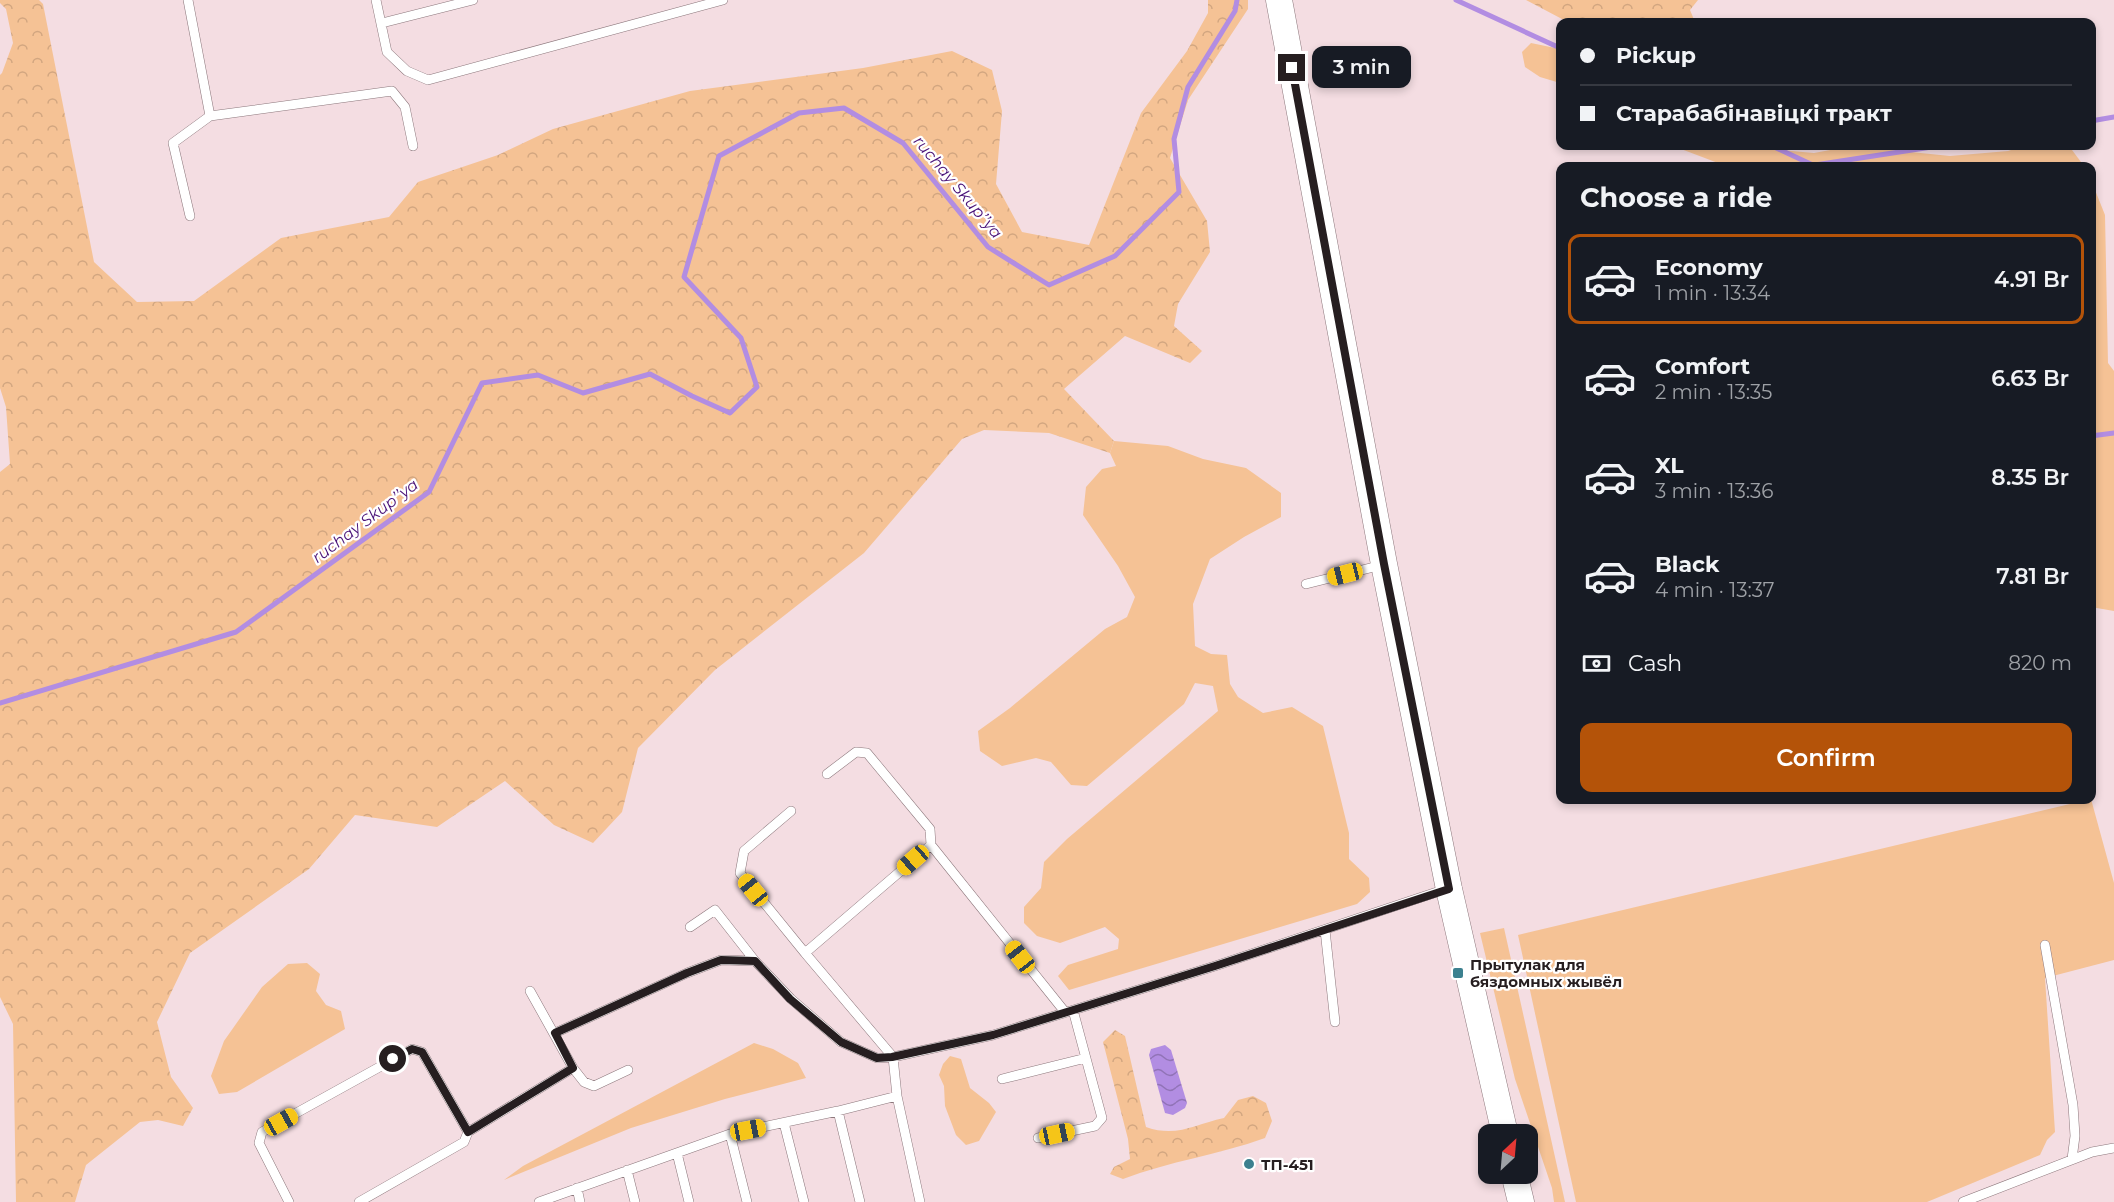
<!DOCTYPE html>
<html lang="en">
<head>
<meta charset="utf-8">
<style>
	body { margin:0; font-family:Montserrat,sans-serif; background:#242831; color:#f1f3f6; height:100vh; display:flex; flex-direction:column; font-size:22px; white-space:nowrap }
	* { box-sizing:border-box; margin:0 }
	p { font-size:20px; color:#9ea1a6 }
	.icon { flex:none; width:33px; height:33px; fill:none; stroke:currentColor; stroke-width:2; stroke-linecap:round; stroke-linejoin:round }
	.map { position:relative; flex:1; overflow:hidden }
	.details { position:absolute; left:1556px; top:162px; width:540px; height:642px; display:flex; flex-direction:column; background:#171b24; border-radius:12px; box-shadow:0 3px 9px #0003 }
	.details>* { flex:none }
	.top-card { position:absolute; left:1556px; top:18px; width:540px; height:132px; border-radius:12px; box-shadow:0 3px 9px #0003; display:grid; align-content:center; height:132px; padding:0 24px; background:#171b24 }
	.needle { width:39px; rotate:26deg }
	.fabs { position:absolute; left:1478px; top:1124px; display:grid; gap:12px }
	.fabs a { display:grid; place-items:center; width:60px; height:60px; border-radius:12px; background:#171b24; box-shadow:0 3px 9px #0003; font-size:30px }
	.end { position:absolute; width:27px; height:27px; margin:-14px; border:8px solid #261e20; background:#fff; box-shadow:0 0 0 3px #fff }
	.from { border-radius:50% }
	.bubble { position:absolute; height:42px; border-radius:12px; background:#171b24; box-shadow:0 3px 9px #0003; font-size:20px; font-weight:600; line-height:42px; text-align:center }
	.car { position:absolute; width:18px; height:36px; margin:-18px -9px; border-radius:8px; box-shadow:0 0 4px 2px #0007; background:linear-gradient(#f5c518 24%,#345 0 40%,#f5c518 0 76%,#345 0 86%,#f5c518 0) }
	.top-card b { display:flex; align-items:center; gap:21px; height:57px; font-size:22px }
	.top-card b+b { border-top:2px solid #363941 }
	.top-card i { width:15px; height:15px; background:#f1f3f6 }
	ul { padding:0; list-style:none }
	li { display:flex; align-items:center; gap:18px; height:90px; margin:0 12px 9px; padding:0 12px; border:3px solid transparent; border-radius:12px }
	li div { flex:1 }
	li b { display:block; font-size:22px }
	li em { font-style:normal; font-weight:600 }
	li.selected { border-color:#b45309 }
	li>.icon { width:54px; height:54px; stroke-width:1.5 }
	h2 { padding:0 24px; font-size:27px; line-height:72px }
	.pay { display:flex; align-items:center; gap:15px; height:66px; padding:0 24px; font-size:22px }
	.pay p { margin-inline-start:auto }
	.cta { display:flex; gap:12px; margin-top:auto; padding:12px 24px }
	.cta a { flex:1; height:69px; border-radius:12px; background:#b45309; color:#fff; font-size:24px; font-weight:600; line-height:69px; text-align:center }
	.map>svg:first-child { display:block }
</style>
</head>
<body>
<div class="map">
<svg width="2114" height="1202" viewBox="0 0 2114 1202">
	<defs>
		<pattern id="forest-crowns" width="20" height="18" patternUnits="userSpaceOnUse" patternTransform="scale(1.5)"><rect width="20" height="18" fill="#f5c295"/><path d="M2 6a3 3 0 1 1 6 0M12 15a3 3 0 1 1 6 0" fill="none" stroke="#d2a680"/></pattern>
		<pattern id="water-waves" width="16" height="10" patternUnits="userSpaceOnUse" patternTransform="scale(1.5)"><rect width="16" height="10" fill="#b28de2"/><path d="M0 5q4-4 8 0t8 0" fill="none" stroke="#9173b7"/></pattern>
	</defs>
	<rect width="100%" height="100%" fill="#f4dde2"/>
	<path fill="#f5c295" d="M 1531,43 L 1560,49 L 1560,83 L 1540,77 L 1525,67 L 1522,52 Z
		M 1673,146 L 1770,146 L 1780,150 L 1814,153 L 1852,146 L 1950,156 L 2008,151 L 2023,146 L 2069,146 L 2084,166 L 1726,166 Z
		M 2091,180 L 2105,215 L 2108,363 L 2114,371 L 2114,611 L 2091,607 Z
		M 1114,441 L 1168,446 L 1203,459 L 1246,468 L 1281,493 L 1281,517 L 1244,537 L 1210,559 L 1193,604 L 1195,646 L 1211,654 L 1227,655 L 1230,684 L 1238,697 L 1263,713 L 1292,707 L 1323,726 L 1349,833 L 1349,859 L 1369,878 L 1370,892 L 1357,904 L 1069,990 L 1058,976 L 1068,965 L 1118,949 L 1119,939 L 1105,927 L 1060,943 L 1037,936 L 1024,923 L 1024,907 L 1041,888 L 1044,862 L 1067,839 L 1218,711 L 1213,686 L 1195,683 L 1184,704 L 1087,786 L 1071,785 L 1051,762 L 1036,758 L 1002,766 L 980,751 L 978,731 L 1010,708 L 1105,629 L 1127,617 L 1135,597 L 1118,566 L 1083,515 L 1086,487 L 1102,469 L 1116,466 L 1110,453 Z
		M 2091,799 L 2114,883 L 2114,960 L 2045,978 L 2055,1132 L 2047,1140 L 2040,1155 L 1927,1202 L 1576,1202 L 1518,935 Z
		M 1504,928 L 1565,1202 L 1554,1202 L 1552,1188 L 1515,1079 L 1480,933 Z
		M 307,963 L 320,974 L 316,991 L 326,1005 L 341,1011 L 345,1029 L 237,1092 L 219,1094 L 211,1076 L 224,1041 L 262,987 L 288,964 Z
		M 754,1043 L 773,1049 L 798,1063 L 806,1078 L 725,1099 L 631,1128 L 504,1180 L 523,1166 Z
		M 950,1056 L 961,1059 L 970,1088 L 989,1103 L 996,1112 L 979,1141 L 966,1145 L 956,1135 L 945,1106 L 944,1086 L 939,1075 L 943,1064 Z"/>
	<path fill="url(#forest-crowns)" d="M 0,0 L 39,0 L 43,4 L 94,262 L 137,302 L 194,301 L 281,238 L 389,217 L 418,182 L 498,155 L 553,129 L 690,91 L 863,68 L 952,51 L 992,70 L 1002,111 L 996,184 L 1022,232 L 1089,245 L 1141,113 L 1187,51 L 1208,13 L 1208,0 L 1248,0 L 1248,9 L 1188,100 L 1170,158 L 1207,221 L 1210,252 L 1178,304 L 1174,326 L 1202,351 L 1190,363 L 1125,336 L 1064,389 L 1114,441 L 1110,453 L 1049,433 L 984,430 L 962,439 L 864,553 L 715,670 L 638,748 L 622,812 L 593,843 L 554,825 L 505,781 L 437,827 L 355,815 L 309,869 L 190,953 L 157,1022 L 171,1077 L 193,1108 L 183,1126 L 158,1120 L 140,1122 L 86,1165 L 75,1202 L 16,1202 L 13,1024 L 0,997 L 0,472 L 10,464 L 6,407 L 0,388 L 0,75 L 2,73 L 13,43 L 6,9 L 0,3 Z
		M 1526,0 L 1698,0 L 1690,10 L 1695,22 L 1609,22 L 1604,19 L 1562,19 Z
		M 1115,1030 L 1125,1036 L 1146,1127 C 1177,1138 1195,1124 1224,1118 L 1238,1100 L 1253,1096 L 1266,1103 L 1272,1121 L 1265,1138 C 1218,1155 1170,1161 1123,1179 L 1110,1174 L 1114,1167 L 1130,1159 L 1128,1139 L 1103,1042 Z"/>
	<path fill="url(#water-waves)" d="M 1165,1045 L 1171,1050 L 1187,1103 L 1185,1108 L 1173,1115 L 1165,1113 L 1149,1055 L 1151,1049 Z"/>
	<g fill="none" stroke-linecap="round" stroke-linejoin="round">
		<path stroke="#b28de2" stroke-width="5" d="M 1456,0 L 1560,48
			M 2091,121 L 2114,117
			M 1772,146 L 1815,166
			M 1815,165 L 1938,146
			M 2091,436 L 2114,433
			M 0,703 L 236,632 L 429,492 L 482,383 L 538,375 L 583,393 L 650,374 L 692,396 L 730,413 L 757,387 L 741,338 L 684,277 L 719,156 L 799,113 L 844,108 L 903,143 L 988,247 L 1049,285 L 1115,256 L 1179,192 L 1174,139 L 1188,87 L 1235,11 L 1237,0"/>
		<g stroke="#8c777c" stroke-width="10">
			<path id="lane" d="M 188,0 L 210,116 L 392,91 L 405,107 L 413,146
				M 376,0 L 387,52 L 407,71 L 428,80 L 723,0
				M 382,23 L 473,0
				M 190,216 L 173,143 L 210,116
				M 1306,584 L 1382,565
				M 791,811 L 744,851 L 740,873 L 805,953 L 931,845 L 930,829 L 867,753 L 856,752 L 827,774
				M 931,845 L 1065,1012
				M 690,927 L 715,910 L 755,961
				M 1325,930 L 1335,1022
				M 2045,945 L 2073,1105 L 2075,1136 L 2072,1159
				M 805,953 L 893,1057 L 897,1096 L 920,1202
				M 530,991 L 573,1068 L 584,1082 L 594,1086 L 628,1070
				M 555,1033 L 687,973 L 721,960 L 755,961 L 791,999 L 841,1042 L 877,1058 L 893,1057 L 993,1035 L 1215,966 L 1446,889
				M 1002,1079 L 1086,1058
				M 838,1111 L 860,1202
				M 784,1123 L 804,1202
				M 730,1134 L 747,1202
				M 1038,1138 L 1095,1126 L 1102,1118 L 1073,1010
				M 677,1153 L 689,1202
				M 627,1170 L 635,1202
				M 577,1188 L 580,1202
				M 289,1202 L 259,1143 L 262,1132 L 412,1049 L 422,1052 L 468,1132
				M 359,1202 L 464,1142 L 468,1132 L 573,1068
				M 539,1202 L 730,1134 L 838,1111 L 897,1096
				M 1963,1202 L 2092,1152 L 2114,1148"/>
		</g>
		<g stroke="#8c777c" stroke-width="27">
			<path id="secondary" d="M 1279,0 L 1384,564 L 1449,889 L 1505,1134
				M 1514,1173 L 1521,1202"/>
		</g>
		<use href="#lane" stroke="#fff" stroke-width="9"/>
		<use href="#secondary" stroke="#fff" stroke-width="26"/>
	</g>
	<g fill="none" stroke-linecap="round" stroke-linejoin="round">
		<path stroke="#261e20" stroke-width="8" d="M 393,1059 L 412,1049 L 422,1052 L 468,1132 L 573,1068 L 555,1033 L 687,973 L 721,960 L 755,961 L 790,999 L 841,1042 L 877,1058 L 892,1057 L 993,1035 L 1215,966 L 1449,889 L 1384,564 L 1292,68"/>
	</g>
	<g fill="#3c808f" stroke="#fff" stroke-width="2">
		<rect x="1452" y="967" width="12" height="12" rx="3"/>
		<circle cx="1249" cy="1164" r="6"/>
	</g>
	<g text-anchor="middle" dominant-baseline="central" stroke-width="4.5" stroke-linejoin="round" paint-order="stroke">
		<g font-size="15" font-weight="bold" fill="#261e20" stroke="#fff" text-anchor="start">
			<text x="1470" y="964">Прытулак для<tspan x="1470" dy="17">бяздомных жывёл</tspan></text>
			<text x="1261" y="1164">ТП-451</text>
		</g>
		<g font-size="16" font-style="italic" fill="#491177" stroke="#fff">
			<text transform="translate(958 187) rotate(50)">ruchay Skup’’ya</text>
			<text transform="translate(365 521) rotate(-37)">ruchay Skup’’ya</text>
		</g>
	</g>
</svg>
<div class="fabs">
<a><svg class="needle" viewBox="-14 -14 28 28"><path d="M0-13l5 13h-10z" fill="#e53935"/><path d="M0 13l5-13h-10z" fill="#9ea1a6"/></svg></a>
</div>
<i class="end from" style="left:393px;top:1059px"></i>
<i class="end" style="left:1292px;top:68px"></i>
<div class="bubble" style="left:1312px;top:46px;width:99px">3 min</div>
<i class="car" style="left:1345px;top:574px;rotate:256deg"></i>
<i class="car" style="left:913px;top:860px;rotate:229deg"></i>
<i class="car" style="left:753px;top:890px;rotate:321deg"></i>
<i class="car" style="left:1020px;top:957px;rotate:322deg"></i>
<i class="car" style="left:281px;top:1122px;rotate:61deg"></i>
<i class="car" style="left:748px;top:1130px;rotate:79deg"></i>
<i class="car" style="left:1057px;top:1134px;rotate:78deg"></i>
<div class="top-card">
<b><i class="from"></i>Pickup</b>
<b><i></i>Старабабінавіцкі тракт</b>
</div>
<section class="details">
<h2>Choose a ride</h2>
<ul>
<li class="selected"><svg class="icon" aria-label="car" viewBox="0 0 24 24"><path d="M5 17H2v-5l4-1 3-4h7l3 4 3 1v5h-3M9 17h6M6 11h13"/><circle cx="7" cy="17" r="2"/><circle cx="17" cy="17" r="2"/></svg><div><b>Economy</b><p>1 min · 13:34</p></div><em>4.91 Br</em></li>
<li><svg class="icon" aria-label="car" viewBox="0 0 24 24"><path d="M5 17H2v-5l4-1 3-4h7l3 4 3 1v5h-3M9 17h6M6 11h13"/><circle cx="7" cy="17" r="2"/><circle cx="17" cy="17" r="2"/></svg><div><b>Comfort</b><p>2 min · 13:35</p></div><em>6.63 Br</em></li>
<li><svg class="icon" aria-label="car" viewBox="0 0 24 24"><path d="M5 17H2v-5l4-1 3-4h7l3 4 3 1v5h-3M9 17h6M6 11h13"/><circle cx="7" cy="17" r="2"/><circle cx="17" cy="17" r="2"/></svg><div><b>XL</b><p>3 min · 13:36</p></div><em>8.35 Br</em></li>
<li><svg class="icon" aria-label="car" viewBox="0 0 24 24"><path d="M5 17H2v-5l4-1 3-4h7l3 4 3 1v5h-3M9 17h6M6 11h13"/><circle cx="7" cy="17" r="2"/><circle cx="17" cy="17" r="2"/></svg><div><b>Black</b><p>4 min · 13:37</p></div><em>7.81 Br</em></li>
</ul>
<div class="pay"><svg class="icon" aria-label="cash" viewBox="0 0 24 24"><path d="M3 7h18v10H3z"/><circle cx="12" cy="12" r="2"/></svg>Cash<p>820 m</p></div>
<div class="cta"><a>Confirm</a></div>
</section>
</div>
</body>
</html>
